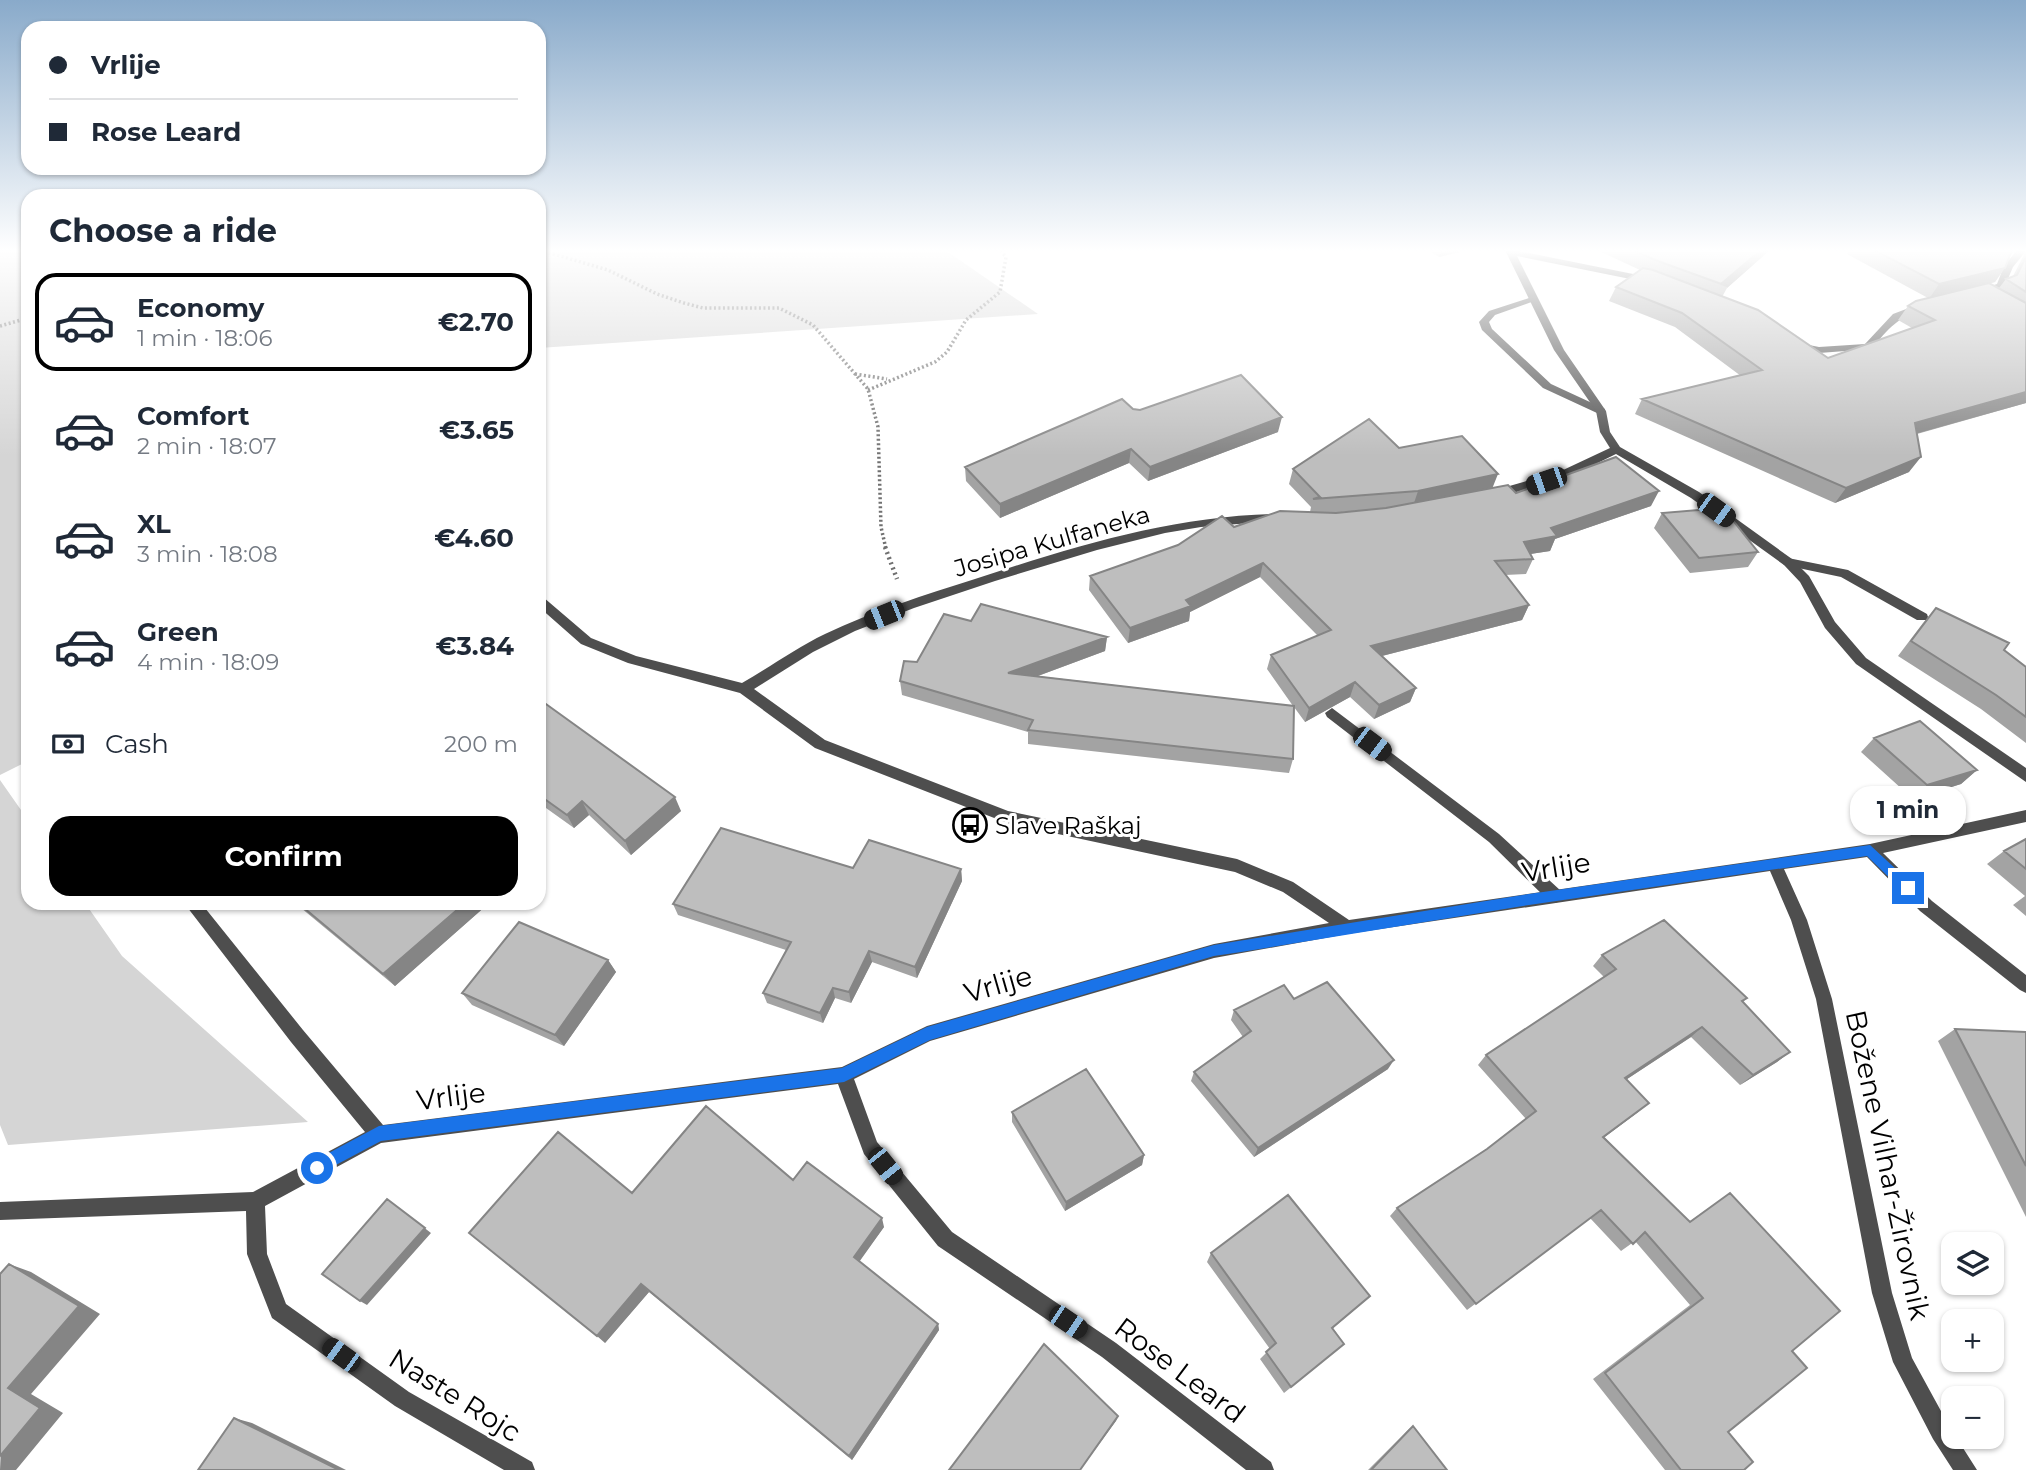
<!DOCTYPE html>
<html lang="en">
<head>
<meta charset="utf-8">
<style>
	body { margin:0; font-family:Montserrat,sans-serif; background:#f2f2f3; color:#1f2937; height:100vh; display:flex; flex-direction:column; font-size:26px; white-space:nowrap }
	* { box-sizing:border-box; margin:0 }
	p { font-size:23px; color:#747a83 }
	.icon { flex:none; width:38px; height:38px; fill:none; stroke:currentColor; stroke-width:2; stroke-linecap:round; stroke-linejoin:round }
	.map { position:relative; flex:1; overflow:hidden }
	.details { position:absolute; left:21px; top:189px; width:525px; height:721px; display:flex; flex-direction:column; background:#fff; border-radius:21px; box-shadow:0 2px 5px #0004 }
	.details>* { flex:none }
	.top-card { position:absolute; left:21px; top:21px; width:525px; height:154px; border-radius:21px; box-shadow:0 2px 5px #0004; display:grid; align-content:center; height:154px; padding:0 28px; background:#fff }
	.tools { position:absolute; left:1941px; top:1232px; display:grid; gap:14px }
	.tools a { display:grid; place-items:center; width:63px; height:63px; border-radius:14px; background:#fff; box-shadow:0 2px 5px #0004; font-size:35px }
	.end { position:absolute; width:32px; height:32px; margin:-16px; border:9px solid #1a73e8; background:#fff; box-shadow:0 0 0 4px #fff }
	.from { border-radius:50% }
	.bubble { position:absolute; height:49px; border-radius:21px; background:#fff; box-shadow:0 2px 5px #0004; font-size:23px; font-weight:700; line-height:49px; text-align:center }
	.car { position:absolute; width:21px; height:42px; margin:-21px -10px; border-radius:9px; box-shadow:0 0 5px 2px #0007; background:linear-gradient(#222 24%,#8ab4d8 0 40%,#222 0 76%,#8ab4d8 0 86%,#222 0) }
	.top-card b { display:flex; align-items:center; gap:24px; height:66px; font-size:26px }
	.top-card b+b { border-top:2px solid #e0e1e3 }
	.top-card i { width:18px; height:18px; background:#1f2937 }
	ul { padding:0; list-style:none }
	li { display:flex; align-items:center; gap:21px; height:98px; margin:0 14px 10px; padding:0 14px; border:4px solid transparent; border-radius:21px }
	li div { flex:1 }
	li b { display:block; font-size:26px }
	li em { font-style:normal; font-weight:700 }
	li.on { border-color:#000 }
	li>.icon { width:63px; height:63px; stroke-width:1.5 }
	h2 { padding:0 28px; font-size:32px; line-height:84px }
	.pay { display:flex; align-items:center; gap:18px; height:77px; padding:0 28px; font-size:26px }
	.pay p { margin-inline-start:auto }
	.action { display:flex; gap:14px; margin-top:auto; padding:14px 28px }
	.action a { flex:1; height:80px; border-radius:21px; background:#000; color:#fff; font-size:28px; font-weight:700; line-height:80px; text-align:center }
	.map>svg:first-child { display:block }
</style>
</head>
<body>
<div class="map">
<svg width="2026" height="1470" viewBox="0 0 2026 1470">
	<rect width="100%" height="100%" fill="#fff"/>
	<path fill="#d5d5d5" d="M 0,250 L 28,250 L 28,761 L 0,775 Z
		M 539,250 L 945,250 L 1038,314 L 539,348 Z
		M 0,780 L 28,820 L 28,903 L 85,903 L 122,956 L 308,1122 L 8,1145 L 0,1125 Z"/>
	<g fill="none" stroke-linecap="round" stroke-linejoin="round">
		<path stroke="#707070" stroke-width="3.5" stroke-dasharray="2 2.5" stroke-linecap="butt" d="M 540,250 L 608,270 L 657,294 L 684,303 L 703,308 L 779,308 L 813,325 L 868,389 L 878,427 L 881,527 L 886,549
			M 0,326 L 28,318
			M 855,374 L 887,379
			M 868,390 L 935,362 L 947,352 L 966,320 L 1000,292 L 1006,257 L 1000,250"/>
		<path stroke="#707070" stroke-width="4.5" stroke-dasharray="2 3.5" stroke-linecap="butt" d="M 885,547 L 897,579"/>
		<path fill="#4e4e4e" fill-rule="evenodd" d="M 1529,298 L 1537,300 L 1495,315 L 1489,322 L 1492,329 L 1551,384 L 1605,409 L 1605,413 L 1597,413 L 1543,388 L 1482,330 L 1479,322 L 1489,311 Z
			M 1788,558 L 1848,570 L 1927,614 L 1928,617 L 1927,620 L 1917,620 L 1841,577 L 1784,565 L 1782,562 Z
			M 1332,708 L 1499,834 L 1561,891 L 1563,896 L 1561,901 L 1555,903 L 1549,901 L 1489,842 L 1327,717 L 1325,713 Z"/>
		<path fill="#4e4e4e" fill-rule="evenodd" d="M 1505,250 L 1514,250 L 1653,278 L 1653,282 L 1650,283 L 1517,256 L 1564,350 L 1606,411 L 1610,432 L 1620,447 L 1699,492 L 1792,559 L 1809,576 L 1835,622 L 1866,658 L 2026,768 L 2026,782 L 1856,664 L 1825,628 L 1800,582 L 1784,565 L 1691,498 L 1616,454 L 1569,477 L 1496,498 L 1492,497 L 1492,491 L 1561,471 L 1610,448 L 1600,432 L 1596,411 L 1554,350 Z
			M 2017,250 L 2026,251 L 2013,267 L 2004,288 L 1976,295 L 1976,291 L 1997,284 L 2004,266 Z
			M 1922,303 L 1925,304 L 1925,308 C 1900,316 1887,329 1872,349 L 1819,353 L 1794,346 L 1799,343 L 1819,347 L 1865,344 L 1893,314 Z
			M 1272,514 L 1276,515 L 1276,521 L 1201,527 L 1165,533 L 1097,550 L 995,581 L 914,608 L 855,631 L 813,652 L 754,689 L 825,740 L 1008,811 L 1237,859 L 1293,882 L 1349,920 L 1870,844 L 2026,810 L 2026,822 L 1883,853 L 1932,901 L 2026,975 L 2026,993 L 2020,990 L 1920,911 L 1867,857 L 1784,869 L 1807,920 L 1832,999 L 1892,1293 L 1912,1358 L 1953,1433 L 1953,1437 L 1956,1437 L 1977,1470 L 1953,1470 L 1933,1439 L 1893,1362 L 1872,1293 L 1816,999 L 1791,920 L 1770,871 L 1347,934 L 1214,958 L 930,1041 L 854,1079 L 877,1142 L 952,1232 L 1116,1343 L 1271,1462 L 1274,1470 L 1246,1470 L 1102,1357 L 938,1246 L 864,1154 L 838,1084 L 381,1143 L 265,1206 L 267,1254 L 286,1304 L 409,1392 L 532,1462 L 535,1470 L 504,1470 L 395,1406 L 272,1318 L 247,1254 L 246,1211 L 0,1220 L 0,1202 L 253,1192 L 365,1132 L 291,1042 L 184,903 L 201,903 L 303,1030 L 383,1125 L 842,1067 L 927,1026 L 1214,944 L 1329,923 L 1283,892 L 1235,872 L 1007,823 L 815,748 L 740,693 L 628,663 L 581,644 L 539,607 L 539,596 L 543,597 L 591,638 L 636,656 L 742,683 C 770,667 796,648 825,634 C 873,611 925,595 975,579 C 1072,547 1169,517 1272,514 Z"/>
	</g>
	<path fill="#a3a3a3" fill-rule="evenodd" d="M 1428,250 L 1468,250 L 1439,257 Z
		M 1597,250 L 1770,250 L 1727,288 L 1722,297 L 1828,358 L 1912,328 L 1898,320 L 1908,306 L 1928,298 L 1847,254 L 1850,250 L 2014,250 L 1995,282 L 1990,283 L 1999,288 L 2006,279 L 2013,276 L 2026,251 L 2026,403 L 1917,434 L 1909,472 L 1835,503 L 1635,414 L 1642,399 L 1741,376 L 1675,327 L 1609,301 L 1616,287 L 1640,270 Z
		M 1133,409 L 1278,432 L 1148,481 L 1129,463 L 1000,518 L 966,481 L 965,467 Z
		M 1399,448 L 1493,488 L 1516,493 L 1651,506 L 1555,539 L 1550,551 L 1530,554 L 1533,559 L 1526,574 L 1505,575 L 1529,605 L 1522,620 L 1382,656 L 1416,688 L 1410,702 L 1374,719 L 1350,697 L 1305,722 L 1294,707 L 1293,759 L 1289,773 L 1028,744 L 1028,732 L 902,695 L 900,681 L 917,662 L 971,621 L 1107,637 L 1105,651 L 1038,676 L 1293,706 L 1267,669 L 1271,655 L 1318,636 L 1260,577 L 1190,612 L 1189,621 L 1128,643 L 1089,590 L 1090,576 L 1234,527 L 1310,512 L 1311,507 L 1289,484 L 1293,469 ZM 1388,508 L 1336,513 L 1330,513 Z
		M 1662,513 L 1758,552 L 1748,567 L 1690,573 L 1654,528 Z
		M 1936,608 L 2004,650 L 2026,667 L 2026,743 L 1981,709 L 1898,656 L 1923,623 Z
		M 539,699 L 681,811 L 631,855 L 589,815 L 574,828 L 539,803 Z
		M 1874,738 L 1977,770 L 1961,784 L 1913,799 L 1861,752 Z
		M 2026,839 L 2026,916 L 2013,905 L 2025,896 L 1987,864 L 2004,851 Z
		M 853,868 L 961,869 L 962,881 L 917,978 L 872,962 L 851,1003 L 835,998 L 823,1023 L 767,1003 L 763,993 L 786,950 L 678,915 L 673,904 Z
		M 295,903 L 488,903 L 488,904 L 395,986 Z
		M 1602,955 L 1747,998 L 1743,1002 L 1789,1052 L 1777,1062 L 1740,1085 L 1691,1037 L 1627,1079 L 1638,1112 L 1604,1137 L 1689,1222 L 1730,1193 L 1792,1351 L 1728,1432 L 1744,1470 L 1665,1470 L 1593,1379 L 1690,1305 L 1635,1241 L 1621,1251 L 1590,1218 L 1467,1310 L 1390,1216 L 1397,1208 L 1487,1149 L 1526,1119 L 1478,1065 L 1486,1055 L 1604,977 L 1593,966 Z
		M 608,960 L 616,972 L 564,1046 L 472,1005 L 462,993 Z
		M 1294,999 L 1388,1069 L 1254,1157 L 1191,1081 L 1194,1072 L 1243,1037 L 1231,1020 L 1234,1010 Z
		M 1955,1029 L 2026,1032 L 2026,1217 L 1938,1041 Z
		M 1012,1112 L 1144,1155 L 1142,1165 L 1065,1211 L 1012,1122 Z
		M 793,1180 L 884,1227 L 859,1261 L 938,1324 L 939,1330 L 852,1460 L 649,1292 L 605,1343 L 632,1193 Z
		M 1211,1253 L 1370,1296 L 1333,1328 L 1344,1344 L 1284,1393 L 1260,1359 L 1270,1349 L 1207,1262 Z
		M 1413,1426 L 1447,1470 L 1368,1470 L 1409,1429 Z"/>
	<path fill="#858585" d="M 1442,250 L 1468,250 L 1439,257 Z
		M 1761,250 L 1770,250 L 1727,288 L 1727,286 L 1722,283 Z
		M 2005,268 L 1995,282 L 1929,299 L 1939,284 Z
		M 2026,392 L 2026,403 L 1904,437 L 1915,423 Z
		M 1282,417 L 1278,432 L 1148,481 L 1150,467 Z
		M 1131,449 L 1129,463 L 1000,518 L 1000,504 Z
		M 1921,457 L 1909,472 L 1835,503 L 1846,488 Z
		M 1498,474 L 1492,489 L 1413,506 L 1418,491 Z
		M 1659,491 L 1651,506 L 1555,539 L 1550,551 L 1517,556 L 1524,542 L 1551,528 Z
		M 1263,563 L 1260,577 L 1190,612 L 1189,621 L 1128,643 L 1130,628 Z
		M 1529,605 L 1522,620 L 1366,660 L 1371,646 Z
		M 1107,637 L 1105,651 L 1008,687 L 1008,673 Z
		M 1355,682 L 1350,697 L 1305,722 L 1309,708 Z
		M 1416,688 L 1410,702 L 1374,719 L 1379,705 Z
		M 1977,770 L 1961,784 L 1913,799 L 1927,785 Z
		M 675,797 L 681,811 L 631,855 L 625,841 Z
		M 582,801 L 589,815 L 574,828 L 567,815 Z
		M 961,869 L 962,881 L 917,978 L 915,967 Z
		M 465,903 L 488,904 L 395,986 L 383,974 Z
		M 869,951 L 872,962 L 851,1003 L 849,992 Z
		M 608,960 L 616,972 L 564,1046 L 555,1035 Z
		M 833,988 L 835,998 L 823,1023 L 820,1013 Z
		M 1702,1027 L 1691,1037 L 1615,1087 L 1625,1078 Z
		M 1790,1052 L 1777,1062 L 1740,1085 L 1753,1075 Z
		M 1394,1060 L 1388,1069 L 1254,1157 L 1258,1148 Z
		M 1649,1103 L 1638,1112 L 1593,1146 L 1603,1137 Z
		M 1144,1155 L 1142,1165 L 1065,1211 L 1066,1202 Z
		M 387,1199 L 431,1233 L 367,1305 L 360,1301 Z
		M 882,1218 L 884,1227 L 857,1265 L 854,1257 Z
		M 9,1264 L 31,1272 L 100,1314 L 31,1394 L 63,1413 L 16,1470 L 0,1470 Z
		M 641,1284 L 649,1292 L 605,1343 L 597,1336 Z
		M 938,1324 L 939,1330 L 852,1460 L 849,1456 Z
		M 1118,1416 L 1116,1421 L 1080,1470 L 1079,1470 Z
		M 234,1418 L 252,1423 L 346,1470 L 339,1470 Z"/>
	<path fill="#bebebe" stroke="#858585" stroke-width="2" d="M 1633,250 L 1761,250 L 1722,283 L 1727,286 L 1655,260 Z
		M 1874,250 L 2012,250 L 2005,268 L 1939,284 Z
		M 2026,257 L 2026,292 L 2006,279 L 2017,275 Z
		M 1643,268 L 1653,270 L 1758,310 L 1828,358 L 1935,320 L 1908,306 L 1916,301 L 1989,283 L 2026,303 L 2026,392 L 1915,423 L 1921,457 L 1846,488 L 1642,399 L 1762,370 L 1682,313 L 1616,287 Z
		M 1241,375 L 1282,417 L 1150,467 L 1131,449 L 1000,504 L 965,467 L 1122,399 L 1133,409 L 1140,410 Z
		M 1369,419 L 1399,448 L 1462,436 L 1498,474 L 1418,491 L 1313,499 L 1320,497 L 1293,469 Z
		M 1616,457 L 1659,491 L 1551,528 L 1557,536 L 1524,542 L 1533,559 L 1495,561 L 1529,605 L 1371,646 L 1416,688 L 1379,705 L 1355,682 L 1309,708 L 1271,655 L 1331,630 L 1263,563 L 1186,600 L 1191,606 L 1130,628 L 1090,576 L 1178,545 L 1222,516 L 1234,527 L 1280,511 L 1336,513 L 1386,508 L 1508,485 L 1516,493 Z
		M 1723,508 L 1758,552 L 1699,558 L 1662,513 Z
		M 981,604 L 1107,637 L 1008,673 L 1294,706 L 1293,759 L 1028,730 L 1033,720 L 900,681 L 904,661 L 917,662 L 944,614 L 971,621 Z
		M 1936,608 L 2009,643 L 2004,650 L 2026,667 L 2026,717 L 1996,695 L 1911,641 Z
		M 539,699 L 675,797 L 625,841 L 582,801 L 567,815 L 539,795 Z
		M 1920,721 L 1977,770 L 1927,785 L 1874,738 Z
		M 721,828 L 853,868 L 869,840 L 961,869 L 915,967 L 869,951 L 849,992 L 833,988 L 820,1013 L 763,993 L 791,942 L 673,904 Z
		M 2026,839 L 2026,869 L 2004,851 Z
		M 298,903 L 465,903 L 383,974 Z
		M 1664,920 L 1747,998 L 1742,1001 L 1790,1052 L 1753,1075 L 1702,1027 L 1625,1078 L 1649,1103 L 1603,1137 L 1690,1222 L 1730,1193 L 1840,1311 L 1792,1351 L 1807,1368 L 1728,1432 L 1753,1462 L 1744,1470 L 1681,1470 L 1605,1373 L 1703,1298 L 1645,1232 L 1633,1244 L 1601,1210 L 1476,1304 L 1397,1208 L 1487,1149 L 1536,1111 L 1486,1055 L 1616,969 L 1602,955 Z
		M 519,922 L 608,960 L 555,1035 L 462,993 Z
		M 1327,982 L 1394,1060 L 1258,1148 L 1194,1072 L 1251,1031 L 1234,1010 L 1284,985 L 1294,999 Z
		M 1955,1029 L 2026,1032 L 2026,1166 Z
		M 1086,1069 L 1144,1155 L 1066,1202 L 1012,1112 Z
		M 706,1106 L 793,1180 L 807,1162 L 882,1218 L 854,1257 L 938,1324 L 849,1456 L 641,1284 L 597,1336 L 469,1233 L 558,1132 L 632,1193 Z
		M 1288,1195 L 1370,1296 L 1332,1328 L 1344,1344 L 1291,1387 L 1266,1352 L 1276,1343 L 1211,1253 Z
		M 387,1199 L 425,1228 L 360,1301 L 322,1274 Z
		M 9,1264 L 79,1306 L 8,1388 L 40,1408 L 0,1456 L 0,1274 Z
		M 1044,1344 L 1118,1416 L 1080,1470 L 949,1470 Z
		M 234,1418 L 339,1470 L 198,1470 Z
		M 1413,1426 L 1447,1470 L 1371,1470 Z"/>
	<linearGradient id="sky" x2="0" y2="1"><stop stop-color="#89aaca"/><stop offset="0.55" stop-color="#fff"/><stop offset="1" stop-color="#fff" stop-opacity="0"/></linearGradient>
	<rect width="2026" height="456" fill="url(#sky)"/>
	<path fill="#1a73e8" d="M 1870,845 L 1912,884 L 1912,891 L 1903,891 L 1867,856 L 1529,905 L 1241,952 L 1214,956 L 930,1040 L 844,1082 L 381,1141 L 317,1175 L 309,1168 L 312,1162 L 379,1126 L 842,1068 L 927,1027 L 1214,945 L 1529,894 Z"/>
	<defs>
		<g id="bus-ring" transform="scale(1.75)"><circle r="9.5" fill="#fff" stroke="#000" stroke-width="1.5"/><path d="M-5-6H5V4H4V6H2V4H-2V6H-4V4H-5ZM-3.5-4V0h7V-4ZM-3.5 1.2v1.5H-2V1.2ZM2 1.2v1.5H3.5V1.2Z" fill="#000"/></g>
	</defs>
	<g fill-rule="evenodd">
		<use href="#bus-ring" x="970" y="825"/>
	</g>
	<g text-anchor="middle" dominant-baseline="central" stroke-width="6" stroke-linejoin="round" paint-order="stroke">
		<g font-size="24" fill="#000" stroke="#fff">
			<text transform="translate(1052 541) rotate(-16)">Josipa Kulfaneka</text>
		</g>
		<g font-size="24" fill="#000" stroke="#fff" text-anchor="start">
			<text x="995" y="825">Slave Raškaj</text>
		</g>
		<g font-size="28" fill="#000" stroke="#fff">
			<text transform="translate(1556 867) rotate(-9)">Vrlije</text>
			<text transform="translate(998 984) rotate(-16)">Vrlije</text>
			<text transform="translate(451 1096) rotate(-7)">Vrlije</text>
			<text transform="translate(1888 1165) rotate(78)">Božene Vilhar-Žirovnik</text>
			<text transform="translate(1180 1370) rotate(37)">Rose Leard</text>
			<text transform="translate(455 1395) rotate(32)">Naste Rojc</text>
		</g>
	</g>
</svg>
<div class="tools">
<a><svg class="icon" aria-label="layers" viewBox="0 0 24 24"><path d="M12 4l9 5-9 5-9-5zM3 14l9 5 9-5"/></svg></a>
<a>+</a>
<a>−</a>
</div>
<i class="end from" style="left:317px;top:1168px"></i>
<i class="end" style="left:1908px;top:888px"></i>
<div class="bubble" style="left:1850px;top:786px;width:116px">1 min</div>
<i class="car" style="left:1546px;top:481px;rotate:251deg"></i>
<i class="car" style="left:1716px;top:510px;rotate:126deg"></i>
<i class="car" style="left:884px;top:615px;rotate:248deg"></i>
<i class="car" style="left:1372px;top:744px;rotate:127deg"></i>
<i class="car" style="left:885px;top:1166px;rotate:141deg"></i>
<i class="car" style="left:1068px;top:1322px;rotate:124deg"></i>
<i class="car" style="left:341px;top:1355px;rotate:306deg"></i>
<div class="top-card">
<b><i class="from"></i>Vrlije</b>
<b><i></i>Rose Leard</b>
</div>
<section class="details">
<h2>Choose a ride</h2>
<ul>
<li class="on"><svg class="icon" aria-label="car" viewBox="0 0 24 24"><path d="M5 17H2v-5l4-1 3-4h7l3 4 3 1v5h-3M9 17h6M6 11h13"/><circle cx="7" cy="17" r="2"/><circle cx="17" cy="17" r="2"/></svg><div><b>Economy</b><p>1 min · 18:06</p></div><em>€2.70</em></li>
<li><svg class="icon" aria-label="car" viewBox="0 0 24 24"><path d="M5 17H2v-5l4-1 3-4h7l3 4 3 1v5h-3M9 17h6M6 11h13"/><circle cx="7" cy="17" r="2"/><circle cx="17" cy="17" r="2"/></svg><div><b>Comfort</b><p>2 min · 18:07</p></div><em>€3.65</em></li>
<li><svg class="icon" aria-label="car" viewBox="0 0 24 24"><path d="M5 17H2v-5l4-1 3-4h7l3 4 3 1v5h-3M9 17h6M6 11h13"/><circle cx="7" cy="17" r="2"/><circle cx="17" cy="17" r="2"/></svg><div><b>XL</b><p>3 min · 18:08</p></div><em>€4.60</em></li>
<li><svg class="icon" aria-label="car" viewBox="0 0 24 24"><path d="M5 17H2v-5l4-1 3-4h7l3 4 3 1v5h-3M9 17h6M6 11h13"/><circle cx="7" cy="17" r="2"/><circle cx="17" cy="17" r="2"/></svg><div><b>Green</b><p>4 min · 18:09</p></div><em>€3.84</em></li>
</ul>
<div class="pay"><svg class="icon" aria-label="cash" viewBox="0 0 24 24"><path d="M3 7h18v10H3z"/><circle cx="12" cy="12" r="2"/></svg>Cash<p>200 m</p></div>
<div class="action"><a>Confirm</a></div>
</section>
</div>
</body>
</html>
